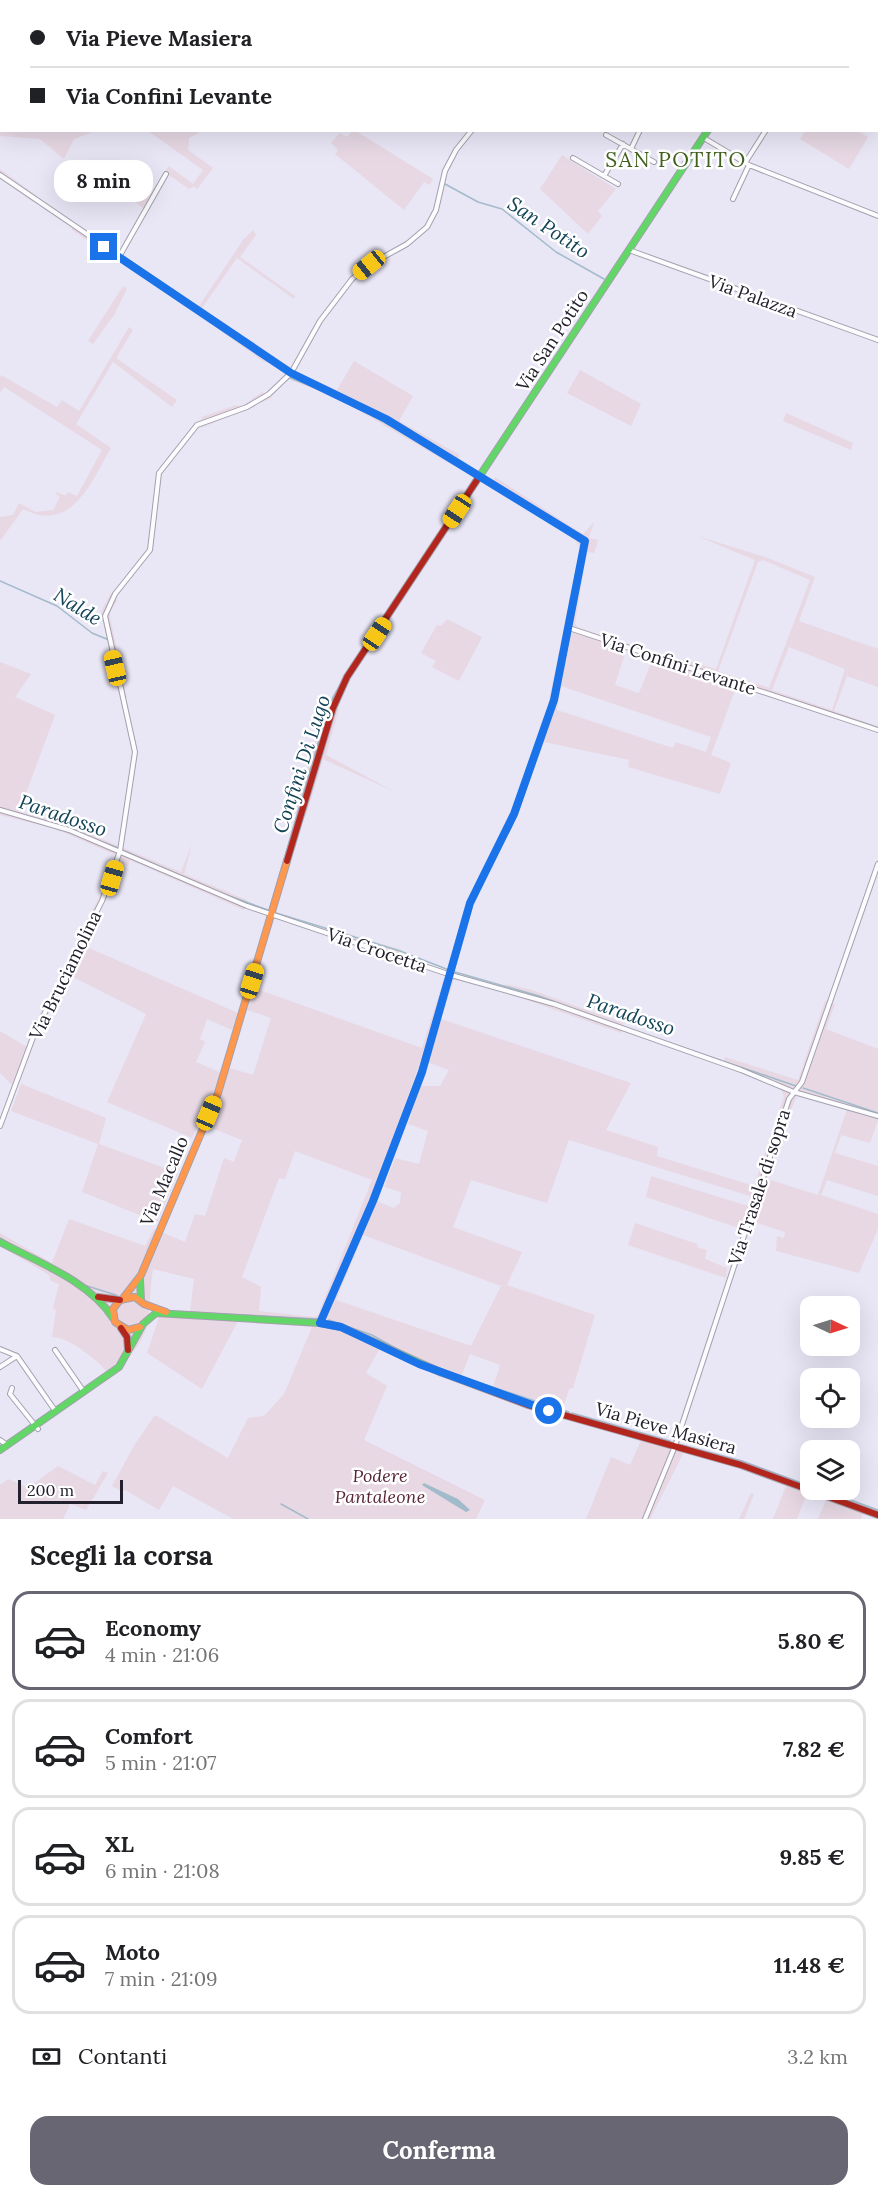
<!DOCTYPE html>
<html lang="it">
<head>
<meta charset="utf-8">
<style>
	body { margin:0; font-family:Lora,serif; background:#f2f2f2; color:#202124; height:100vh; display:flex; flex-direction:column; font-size:22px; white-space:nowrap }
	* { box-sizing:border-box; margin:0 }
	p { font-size:20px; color:#757577 }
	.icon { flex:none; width:33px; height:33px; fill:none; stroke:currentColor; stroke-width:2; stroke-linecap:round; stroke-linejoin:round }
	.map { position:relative; height:1519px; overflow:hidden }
	.panel { display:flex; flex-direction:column; background:#fff; flex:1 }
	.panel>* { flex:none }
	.guide { position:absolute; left:0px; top:0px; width:879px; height:132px; box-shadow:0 6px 24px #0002; display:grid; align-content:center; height:132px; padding:0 30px; background:#fff }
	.needle { width:39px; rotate:94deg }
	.controls { position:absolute; left:800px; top:1296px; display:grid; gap:12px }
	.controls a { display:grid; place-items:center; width:60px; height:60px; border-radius:12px; background:#fff; box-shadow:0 6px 24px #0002; font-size:30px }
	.scale { position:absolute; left:18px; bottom:15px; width:105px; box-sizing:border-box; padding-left:6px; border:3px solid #23212d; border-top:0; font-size:16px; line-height:21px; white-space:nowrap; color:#23212d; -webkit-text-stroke:4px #fff; paint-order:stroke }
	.end { position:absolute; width:27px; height:27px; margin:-14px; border:8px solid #1a73e8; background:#fff; box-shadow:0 0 0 3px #fff }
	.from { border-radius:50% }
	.bubble { position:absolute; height:42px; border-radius:18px; background:#fff; box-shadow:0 6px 24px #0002; font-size:20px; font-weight:700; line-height:42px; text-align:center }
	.car { position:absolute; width:18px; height:36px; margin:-18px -9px; border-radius:8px; box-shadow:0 0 4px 2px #0007; background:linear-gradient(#f5c518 24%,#345 0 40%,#f5c518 0 76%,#345 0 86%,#f5c518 0) }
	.guide b { display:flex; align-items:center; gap:21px; height:57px; font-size:22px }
	.guide b+b { border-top:2px solid #e0e0e0 }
	.guide i { width:15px; height:15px; background:#202124 }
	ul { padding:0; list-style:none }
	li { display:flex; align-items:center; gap:18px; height:99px; margin:0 12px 9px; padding:0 18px; border:3px solid #e0e0e0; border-radius:18px }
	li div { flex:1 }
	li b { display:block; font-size:22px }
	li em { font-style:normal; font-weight:700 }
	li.on { border-color:#686673 }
	li>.icon { width:54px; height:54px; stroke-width:1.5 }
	h2 { padding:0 30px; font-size:27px; line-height:72px }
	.pay { display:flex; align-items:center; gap:15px; height:66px; padding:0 30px; font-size:22px }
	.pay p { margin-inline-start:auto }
	.button { display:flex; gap:12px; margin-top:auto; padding:12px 30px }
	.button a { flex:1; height:69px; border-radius:18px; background:#686673; color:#fff; font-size:24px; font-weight:700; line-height:69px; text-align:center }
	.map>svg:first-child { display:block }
</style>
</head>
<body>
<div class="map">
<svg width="878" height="1519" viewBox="0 0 878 1519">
	<rect width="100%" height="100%" fill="#e9e6f6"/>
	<path fill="#e7d8e3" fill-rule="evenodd" d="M 192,0 L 319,0 L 319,1 L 191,1 Z
		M 376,0 L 788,0 L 368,1 Z
		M 798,0 L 878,0 L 878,36 L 878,2 Z
		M 0,91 L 2,130 L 95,131 L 74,139 L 64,159 L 40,139 L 0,136 Z
		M 148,131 L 202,131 L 189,138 L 188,150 L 213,168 L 197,189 L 194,186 L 189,189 L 169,175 L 145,216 L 142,214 L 144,209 L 114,185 L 123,172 L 152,191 L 169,166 L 193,184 L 203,170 Z
		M 352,131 L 356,131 L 433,179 L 430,185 L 424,182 L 404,210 L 335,154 L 338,150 L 331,143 L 340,133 L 347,137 Z
		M 805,131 L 857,131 L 868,137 L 849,169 L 800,139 Z
		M 562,155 L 616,189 L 598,211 L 602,216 L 588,234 L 540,189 Z
		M 0,169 L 37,196 L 33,202 L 0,178 Z
		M 72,223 L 118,251 L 113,258 L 72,230 Z
		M 253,230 L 256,235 L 240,257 L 295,296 L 294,299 L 237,258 L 202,308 L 274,357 L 266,363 L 155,284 L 159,281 L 199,306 L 243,240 Z
		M 123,286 L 127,289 L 114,315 L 93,344 L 88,341 Z
		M 129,327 L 133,330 L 116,358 L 177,400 L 172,407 L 113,362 L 76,424 L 111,448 C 91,482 72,534 23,509 L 0,541 L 0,517 L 13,515 L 19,503 L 35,512 L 53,510 L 60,497 L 56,494 L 57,492 L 65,496 L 68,492 L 77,496 L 102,450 L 4,387 L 0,393 L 0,377 L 1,375 L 57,407 L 62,400 L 79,411 Z
		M 354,361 L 413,396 L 399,421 L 460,455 L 454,466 L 339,399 L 291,380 L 298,373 L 337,390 Z
		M 580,370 L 641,404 L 631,426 L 567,393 Z
		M 262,392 L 272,398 L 201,428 L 202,417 L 236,405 L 241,407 Z
		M 786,413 L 853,443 L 851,450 L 783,421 Z
		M 495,477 L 583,534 L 594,522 L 589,538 L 598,540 L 594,553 L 587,552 L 575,623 L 577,627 L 634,646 L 632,651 L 626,650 L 615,685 L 639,693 L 653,658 L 661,661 L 664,654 L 716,669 L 755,560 L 697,536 L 765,557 L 815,577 L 799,621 L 878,649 L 878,687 L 847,676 L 834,711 L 868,723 L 866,728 L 737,685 L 711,755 L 731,763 L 720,794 L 628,767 L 629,760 L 544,742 L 510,833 L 502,830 L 518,797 L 547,710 L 580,548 L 575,539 L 491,487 ZM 763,560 L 810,580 L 769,688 L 718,671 L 758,562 ZM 789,647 L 845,669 L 832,710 L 772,690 ZM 561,686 L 711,737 L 706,752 L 676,742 L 673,748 L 557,710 Z
		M 111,593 L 117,601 L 110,611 L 110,617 L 127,698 L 118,693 L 101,611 Z
		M 447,619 L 482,637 L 459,681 L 432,667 L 436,661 L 421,653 L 437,625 L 441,626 Z
		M 0,662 L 31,674 L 15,697 L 55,715 L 19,812 L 64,823 L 181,872 L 192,844 L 184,874 L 247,900 L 244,910 L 130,860 L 128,866 L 121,863 L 92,926 L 86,922 L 107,883 L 115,855 L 56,829 L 0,815 Z
		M 326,702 L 339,709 L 326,755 L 395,792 L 323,759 L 306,816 L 294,813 Z
		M 337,930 L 402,950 L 398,962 L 335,939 Z
		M 82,945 L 238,1013 L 232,1030 L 207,1019 L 200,1039 L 205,1042 L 196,1062 L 226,1075 L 230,1068 L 253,1075 L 271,1018 L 247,1010 L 254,988 L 422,1048 L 444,979 L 454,979 L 441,1019 L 631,1083 L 606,1130 L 658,1147 L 657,1156 L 754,1186 L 784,1096 L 781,1089 L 722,1066 L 725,1057 L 798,1080 L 825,1001 L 835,1004 L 826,1029 L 878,1049 L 878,1120 L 870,1143 L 841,1135 L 835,1153 L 878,1166 L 878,1196 L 827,1180 L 821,1195 L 878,1214 L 878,1229 L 859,1273 L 776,1251 L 777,1236 L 784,1238 L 785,1232 L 751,1221 L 748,1231 L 646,1197 L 651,1176 L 748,1206 L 750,1196 L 569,1140 L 547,1203 L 471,1180 L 453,1227 L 522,1252 L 507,1285 L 595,1315 L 573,1388 L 569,1389 L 563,1408 L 493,1387 L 500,1365 L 470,1354 L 459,1382 L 380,1348 L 366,1373 L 387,1386 L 364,1440 L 485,1500 L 476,1519 L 233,1519 L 173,1486 L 159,1510 L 125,1490 L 122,1492 L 112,1486 L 135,1444 L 155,1415 L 228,1458 L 248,1418 L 264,1416 L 284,1394 L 312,1327 L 238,1321 L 202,1389 L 147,1353 L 160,1314 L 190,1311 L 194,1279 L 153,1269 C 150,1287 150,1304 148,1321 C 145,1342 125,1363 110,1375 C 100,1362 70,1337 52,1337 L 56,1310 L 53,1308 L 59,1284 L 51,1281 L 49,1275 L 0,1246 L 0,1233 L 52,1263 L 69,1219 L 145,1246 L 154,1229 L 185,1242 L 195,1214 L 205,1216 L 224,1158 L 234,1162 L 242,1140 L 199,1123 L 192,1138 L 107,1102 L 146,1014 L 67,974 ZM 421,1060 L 449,1070 L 440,1086 L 420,1086 L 408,1124 L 428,1131 L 419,1164 L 395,1158 L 384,1187 L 401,1192 L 400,1203 L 394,1208 L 371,1199 ZM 797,1095 L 847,1109 L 818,1195 L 767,1179 L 777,1142 L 783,1143 L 786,1135 L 782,1133 ZM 295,1151 L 372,1180 L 318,1315 L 314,1317 L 259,1311 L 261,1287 L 242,1277 L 279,1178 L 285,1179 ZM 363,1235 L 501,1286 L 471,1346 L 336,1300 Z
		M 506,984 L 532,990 L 623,1023 L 621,1033 L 504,992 Z
		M 0,1031 L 27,1047 L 12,1085 L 0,1073 Z
		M 21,1084 L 106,1118 L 99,1144 L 178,1173 L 157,1222 L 82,1192 L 98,1144 L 11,1111 Z
		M 635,1223 L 697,1244 L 697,1247 L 707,1250 L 705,1259 L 727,1268 L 726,1278 L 628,1245 Z
		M 641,1440 L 684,1452 L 650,1519 L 586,1519 L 611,1457 L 630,1465 Z
		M 58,1466 L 95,1485 L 103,1471 L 108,1473 L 86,1510 L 42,1493 L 70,1505 L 63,1519 L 0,1519 L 0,1485 L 8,1479 L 33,1490 L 33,1484 Z
		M 786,1486 L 807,1493 L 797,1519 L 773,1519 Z
		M 751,1493 L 754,1494 L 744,1519 L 739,1519 Z
		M 826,1500 L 863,1513 L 861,1519 L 818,1519 Z"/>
	<path fill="#a2bbcb" d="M 424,1483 L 458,1499 L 470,1510 L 466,1512 L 422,1485 Z"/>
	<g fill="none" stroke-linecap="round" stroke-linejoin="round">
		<path stroke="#a2bbcb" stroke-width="1.5" d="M 445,184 L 478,202 L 502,209 L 556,252 L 604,279
			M 290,378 L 326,392
			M 352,404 L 436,452
			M 434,541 L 475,477
			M 0,581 L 57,606 L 92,633 L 109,640
			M 0,808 L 68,828
			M 89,837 L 118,848
			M 122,850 L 214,890
			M 221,893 L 268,910
			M 269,911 L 318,743 L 333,697 L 341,683
			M 276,913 L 400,951 L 449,970
			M 455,972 L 539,996 L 594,1016
			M 644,1034 L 796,1086
			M 803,1088 L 878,1113
			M 0,1238 L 30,1255
			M 69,1277 L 84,1285 L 116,1295
			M 186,1312 L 318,1319
			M 329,1320 L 372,1335 L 415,1359 L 465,1378
			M 468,1379 L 569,1412
			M 572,1413 L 670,1441
			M 682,1445 L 742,1461 L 810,1486
			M 821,1490 L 822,1490
			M 832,1493 L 878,1510
			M 281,1504 L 308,1519"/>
		<path stroke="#a2bbcb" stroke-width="6" d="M 836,0 L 840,2
			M 470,2 L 487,0
			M 0,110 L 2,110"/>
		<g stroke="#a3a0ad" stroke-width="6">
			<path id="street" d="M 606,135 L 654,162
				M 704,138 L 749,165 L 878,216
				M 631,149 L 640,130
				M 573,158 L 604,176 L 623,144
				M 745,163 L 766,130
				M 0,175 L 291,373 L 386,419 L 585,541 L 569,628 L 878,730
				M 604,176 L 618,184
				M 733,199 L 749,165
				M 629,250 L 878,340
				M 119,257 L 166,174
				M 0,810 L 69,830 L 247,906 L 451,975 L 554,1004 L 741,1070 L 794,1092 L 878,1116
				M 0,1126 L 35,1032 L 102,901 L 120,851 L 135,752 L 105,616 L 115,594 L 150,550 L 159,473 L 197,425 L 247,407 L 269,394 L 291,373 L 320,321 L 352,279 L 369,265 L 407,244 L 427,227 L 436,210 L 445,171 L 456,150 L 472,130
				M 320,1323 L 373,1201 L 421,1072 L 470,903 L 515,814 L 554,700 L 569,628
				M 0,1349 L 17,1356 L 56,1412
				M 55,1350 L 84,1392
				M 0,1367 L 17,1356
				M 12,1388 L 10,1394 L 38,1429
				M 0,1440 L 7,1445
				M 645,1519 L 675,1446 L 789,1099 L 802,1082 L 878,864"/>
		</g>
		<g stroke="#a3a0ad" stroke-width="8">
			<path id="fast" d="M 479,477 L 708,130
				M 0,1242 C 38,1262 89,1281 113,1318
				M 140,1280 L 141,1300
				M 0,1450 L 119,1367 L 143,1324 L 156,1313 L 320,1323 L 341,1327 L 440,1372"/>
		</g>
		<g stroke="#a3a0ad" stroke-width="8">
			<path id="slow" d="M 791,2 L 792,0
				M 124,1297 L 141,1275 L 218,1093 L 287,861
				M 140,1327 L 128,1330 L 115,1322 L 113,1309 L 120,1300 L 135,1297 L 144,1304 L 166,1312"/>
		</g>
		<g stroke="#a3a0ad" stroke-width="8">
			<path id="jam" d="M 287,861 L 333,708 L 347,677 L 479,477
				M 98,1297 L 120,1300
				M 121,1328 L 127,1337 L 128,1350
				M 440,1372 L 528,1405 L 741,1465 L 878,1515"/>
		</g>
		<use href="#street" stroke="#fcfbfe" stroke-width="4"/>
		<use href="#fast" stroke="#63d668" stroke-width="6"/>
		<use href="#slow" stroke="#ff974d" stroke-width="6"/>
		<use href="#jam" stroke="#b3261e" stroke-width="6"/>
	</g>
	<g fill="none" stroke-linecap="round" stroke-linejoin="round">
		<path stroke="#1a73e8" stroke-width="8" d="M 104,247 L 291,373 L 386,419 L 585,541 L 554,700 L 514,814 L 470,903 L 422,1072 L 373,1201 L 320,1323 L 341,1327 L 419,1364 L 549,1411"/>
	</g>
	<g text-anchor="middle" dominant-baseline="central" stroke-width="5" stroke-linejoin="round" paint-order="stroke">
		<g font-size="18" fill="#23212d" stroke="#fff">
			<text transform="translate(753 296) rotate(20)">Via Palazza</text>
			<text transform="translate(552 340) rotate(-57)">Via San Potito</text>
			<text transform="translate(678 664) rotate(18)">Via Confini Levante</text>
			<text transform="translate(377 950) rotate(19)">Via Crocetta</text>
			<text transform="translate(65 975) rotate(-64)">Via Bruciamolina</text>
			<text transform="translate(164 1181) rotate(-67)">Via Macallo</text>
			<text transform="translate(759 1187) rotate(-72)">Via Trasale di sopra</text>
			<text transform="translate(666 1428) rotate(16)">Via Pieve Masiera</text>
		</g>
		<g font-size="18" font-style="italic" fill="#582638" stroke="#fff">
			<text x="380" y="1475">Podere<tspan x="380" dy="21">Pantaleone</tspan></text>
		</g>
		<g font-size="20" font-style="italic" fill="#124357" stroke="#fff">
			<text transform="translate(549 227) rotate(34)">San Potito</text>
			<text transform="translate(78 606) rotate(32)">Nalde</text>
			<text transform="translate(301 764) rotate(-72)">Confini Di Lugo</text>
			<text transform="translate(63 815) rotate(19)">Paradosso</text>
			<text transform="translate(631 1014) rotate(19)">Paradosso</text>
		</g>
		<g font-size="21" letter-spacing="1.5" fill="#41601e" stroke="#fff">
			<text x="676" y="159">SAN POTITO</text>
		</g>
	</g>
</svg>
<div class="controls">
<a><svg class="needle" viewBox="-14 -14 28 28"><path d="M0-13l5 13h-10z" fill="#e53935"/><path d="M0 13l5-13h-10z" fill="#757577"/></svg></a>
<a><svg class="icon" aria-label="locate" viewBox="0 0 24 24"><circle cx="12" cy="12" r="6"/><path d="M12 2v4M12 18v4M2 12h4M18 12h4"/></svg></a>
<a><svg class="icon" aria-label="layers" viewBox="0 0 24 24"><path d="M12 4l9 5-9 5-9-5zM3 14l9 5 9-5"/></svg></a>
</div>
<div class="scale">200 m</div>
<i class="end from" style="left:549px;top:1411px"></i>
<i class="end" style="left:104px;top:247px"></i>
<div class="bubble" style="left:54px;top:160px;width:99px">8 min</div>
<i class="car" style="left:369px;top:265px;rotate:231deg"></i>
<i class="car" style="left:457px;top:511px;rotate:213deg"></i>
<i class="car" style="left:377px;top:634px;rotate:34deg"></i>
<i class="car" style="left:115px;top:668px;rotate:347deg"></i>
<i class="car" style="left:112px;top:878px;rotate:16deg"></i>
<i class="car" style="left:252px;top:981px;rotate:17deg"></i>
<i class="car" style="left:209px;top:1113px;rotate:23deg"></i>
<div class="guide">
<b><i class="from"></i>Via Pieve Masiera</b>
<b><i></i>Via Confini Levante</b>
</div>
</div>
<section class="panel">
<h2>Scegli la corsa</h2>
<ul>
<li class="on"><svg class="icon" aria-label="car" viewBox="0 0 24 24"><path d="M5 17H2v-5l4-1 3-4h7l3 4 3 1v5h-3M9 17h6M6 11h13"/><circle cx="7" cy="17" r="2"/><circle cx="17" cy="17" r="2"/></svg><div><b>Economy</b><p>4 min · 21:06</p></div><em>5.80 €</em></li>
<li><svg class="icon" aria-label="car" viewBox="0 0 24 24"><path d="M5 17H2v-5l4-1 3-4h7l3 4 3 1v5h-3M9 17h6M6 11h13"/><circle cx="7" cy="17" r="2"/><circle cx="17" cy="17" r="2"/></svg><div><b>Comfort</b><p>5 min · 21:07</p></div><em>7.82 €</em></li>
<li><svg class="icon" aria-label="car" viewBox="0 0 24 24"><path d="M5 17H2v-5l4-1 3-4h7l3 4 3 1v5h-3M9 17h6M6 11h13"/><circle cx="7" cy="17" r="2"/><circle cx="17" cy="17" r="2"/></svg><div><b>XL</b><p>6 min · 21:08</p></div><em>9.85 €</em></li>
<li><svg class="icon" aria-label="car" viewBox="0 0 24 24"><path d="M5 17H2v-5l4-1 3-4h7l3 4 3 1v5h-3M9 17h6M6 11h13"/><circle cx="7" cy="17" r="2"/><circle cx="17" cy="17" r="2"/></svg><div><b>Moto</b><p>7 min · 21:09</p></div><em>11.48 €</em></li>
</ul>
<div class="pay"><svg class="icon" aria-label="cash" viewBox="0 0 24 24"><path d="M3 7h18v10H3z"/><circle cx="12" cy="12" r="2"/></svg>Contanti<p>3.2 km</p></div>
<div class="button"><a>Conferma</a></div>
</section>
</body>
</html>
